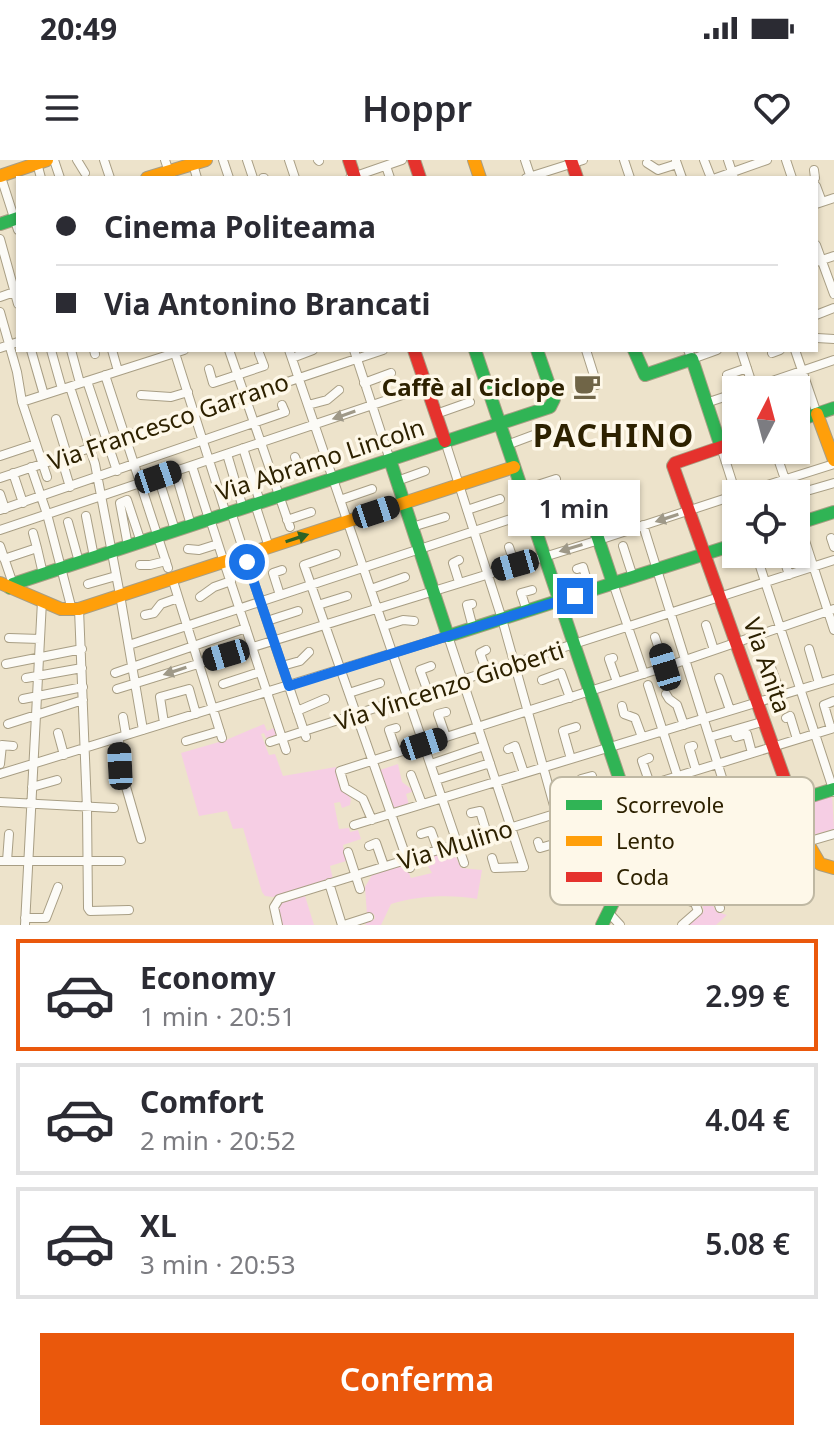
<!DOCTYPE html>
<html lang="it">
<head>
<meta charset="utf-8">
<style>
	body { margin:0; font-family:"Noto Sans",sans-serif; background:#f7f7f7; color:#2b2b33; height:100vh; display:flex; flex-direction:column; font-size:30px; white-space:nowrap }
	* { box-sizing:border-box; margin:0 }
	p { font-size:26px; color:#7c7c81 }
	.icon { flex:none; width:44px; height:44px; fill:none; stroke:currentColor; stroke-width:2; stroke-linecap:round; stroke-linejoin:round }
	.map { position:relative; height:765px; overflow:hidden }
	.drawer { display:flex; flex-direction:column; background:#fff; flex:1 }
	.drawer>* { flex:none }
	.top-card { position:absolute; left:16px; top:16px; width:802px; height:176px; border-radius:0px; box-shadow:0 2px 6px #0004; display:grid; align-content:center; height:176px; padding:0 40px; background:#fff }
	.needle { width:52px; rotate:6deg }
	.buttons { position:absolute; left:722px; top:216px; display:grid; gap:16px }
	.buttons a { display:grid; place-items:center; width:88px; height:88px; border-radius:0px; background:#fff; box-shadow:0 2px 6px #0004; font-size:40px }
	.end { position:absolute; width:36px; height:36px; margin:-18px; border:10px solid #1a73e8; background:#fff; box-shadow:0 0 0 4px #fff }
	.from { border-radius:50% }
	.bubble { position:absolute; height:56px; border-radius:0px; background:#fff; box-shadow:0 2px 6px #0004; font-size:26px; font-weight:600; line-height:56px; text-align:center }
	.car { position:absolute; width:24px; height:48px; margin:-24px -12px; border-radius:10px; box-shadow:0 0 6px 2px #0007; background:linear-gradient(#222 24%,#8ab4d8 0 40%,#222 0 76%,#8ab4d8 0 86%,#222 0) }
	.top-card b { display:flex; align-items:center; gap:28px; height:76px; font-size:30px }
	.top-card b+b { border-top:2px solid #e1e1e2 }
	.top-card i { width:20px; height:20px; background:#2b2b33 }
	ul { padding:14px 0 0; list-style:none }
	li { display:flex; align-items:center; gap:24px; height:112px; margin:0 16px 12px; padding:0 24px; border:4px solid #e1e1e2; border-radius:0px }
	li div { flex:1 }
	li b { display:block; font-size:30px }
	li em { font-style:normal; font-weight:600 }
	li.active { border-color:#ea580c }
	li>.icon { width:72px; height:72px; stroke-width:1.5 }
	.action { display:flex; gap:16px; margin-top:auto; padding:16px 40px }
	.action a { flex:1; height:92px; border-radius:0px; background:#ea580c; color:#fff; font-size:32px; font-weight:600; line-height:92px; text-align:center }
	.status { display:flex; justify-content:space-between; align-items:center; height:56px; padding:0 40px; background:#fff; direction:ltr }
	.status svg { height:22px; fill:currentColor }
	header { display:flex; justify-content:space-between; align-items:center; height:104px; padding:0 40px; background:#fff; font-size:36px; font-weight:600 }
	.map>svg:first-child { display:block }
</style>
</head>
<body>
<div class="status"><b>20:49</b><svg viewBox="0 0 49 12"><path d="M0 12V9h3v3zM5 12V6h3v6zM10 12V3h3v9zM15 12V0h3v12zM26 1h20v11H26zM47 4h2v5h-2z"/></svg></div>
<header><svg class="icon" aria-label="menu" viewBox="0 0 24 24"><path d="M4 6h16M4 12h16M4 18h16"/></svg>Hoppr<svg class="icon" aria-label="heart" viewBox="0 0 24 24"><path d="M12 20l-8-8c-3-5 5-10 8-4 3-6 11-1 8 4z"/></svg></header>
<div class="map">
<svg width="834" height="765" viewBox="0 0 834 765">
	<rect width="100%" height="100%" fill="#ede3cb"/>
	<path fill="#f6cee4" d="M 264,564 L 267,571 L 274,568 L 276,575 L 266,578 L 264,573 L 261,574 L 269,595 L 275,594 L 283,616 L 336,607 L 339,623 L 351,639 L 350,645 L 342,648 L 340,642 L 334,643 L 339,669 L 349,668 L 350,672 L 358,670 L 361,679 L 343,685 L 346,701 L 330,706 L 333,719 L 273,737 L 265,736 L 262,732 L 243,668 L 233,669 L 227,651 L 199,656 L 181,593 L 226,580 Z
		M 398,604 L 402,622 L 414,631 L 406,634 L 409,645 L 393,649 L 380,610 Z
		M 832,635 L 834,669 L 809,676 L 801,653 L 806,651 L 804,644 Z
		M 449,691 L 451,698 L 456,697 L 461,708 L 482,710 L 477,739 C 452,734 415,736 391,744 L 381,765 L 366,765 L 365,762 L 375,759 L 374,754 L 367,755 L 365,727 L 372,715 L 405,704 L 411,718 L 432,713 L 428,706 L 435,704 L 433,696 Z
		M 698,698 L 708,738 L 717,752 L 727,755 L 716,765 L 689,765 L 704,751 L 687,701 Z
		M 305,736 L 314,765 L 281,765 L 278,744 Z"/>
	<g fill="none" stroke-linecap="round" stroke-linejoin="round">
		<g stroke="#a89e84" stroke-width="10">
			<path id="street" d="M 54,0 L 60,18
				M 77,0 L 85,13
				M 104,0 L 110,18
				M 165,0 L 171,18
				M 223,0 L 229,18
				M 247,0 L 253,18
				M 289,0 L 295,18
				M 318,0 L 319,1
				M 525,0 L 531,18
				M 624,0 L 630,18
				M 704,0 L 711,18
				M 728,0 L 734,18
				M 786,0 L 792,18
				M 676,1 L 682,18
				M 37,3 L 41,18
				M 647,3 L 658,10 L 677,4
				M 193,4 L 197,18
				M 386,6 L 390,18
				M 814,10 L 815,18
				M 0,14 L 18,70
				M 263,18 L 264,18
				M 350,18 L 402,0
				M 526,18 L 583,0
				M 716,18 L 767,0
				M 816,26 L 822,42
				M 816,44 L 834,38
				M 0,79 L 18,144
				M 816,85 L 834,134
				M 816,102 L 834,96
				M 0,137 L 17,131
				M 0,152 L 17,212 L 22,242 L 47,317
				M 816,155 L 834,148
				M 817,178 L 834,179
				M 0,188 L 18,182
				M 31,190 L 44,235
				M 51,190 L 62,229
				M 71,190 L 80,223
				M 94,190 L 95,194
				M 112,190 L 118,211
				M 174,190 L 226,354
				M 229,190 L 290,367
				M 289,190 L 464,703
				M 354,190 L 390,300
				M 586,190 L 597,225
				M 688,190 L 692,199 L 717,190
				M 741,190 L 754,230
				M 795,190 L 817,254
				M 772,193 L 780,190
				M 292,198 L 313,190
				M 209,209 L 213,223 L 264,206 L 259,193
				M 105,215 L 168,408
				M 727,215 L 747,208
				M 781,218 L 785,230
				M 87,221 L 117,311
				M 364,223 L 391,213
				M 70,227 L 95,304 L 120,435 L 143,570
				M 746,230 L 834,200
				M 141,235 L 171,237 L 188,232
				M 22,242 L 184,190
				M 706,243 L 736,233
				M 308,245 L 327,240 L 339,230
				M 436,254 L 470,242
				M 736,254 L 736,260
				M 56,259 L 67,295
				M 445,281 L 502,459 L 568,696
				M 507,285 L 539,273
				M 721,287 L 736,334
				M 243,288 L 260,342
				M 775,290 L 790,334
				M 227,294 L 243,348
				M 0,296 L 36,284
				M 61,297 L 70,327
				M 192,306 L 209,359
				M 31,307 L 47,354 L 72,450
				M 175,311 L 191,365
				M 13,313 L 23,343
				M 158,317 L 175,370
				M 273,317 L 299,308 L 295,297
				M 0,318 L 383,190
				M 397,321 L 425,311
				M 522,330 L 556,319
				M 810,330 L 834,323
				M 0,334 L 5,349
				M 739,334 L 834,304
				M 340,340 L 372,329
				M 255,344 L 267,381
				M 0,350 L 285,252 L 282,245
				M 467,350 L 500,339
				M 231,352 L 243,389
				M 796,353 L 834,470
				M 86,356 L 94,397
				M 210,359 L 222,396
				M 287,360 L 311,352
				M 68,362 L 79,402
				M 643,365 L 759,736
				M 412,367 L 445,357
				M 0,370 L 426,227
				M 33,373 L 37,388
				M 831,378 L 834,387
				M 0,386 L 13,424
				M 128,386 L 120,343 L 127,340 L 141,382
				M 623,386 L 633,417
				M 509,387 L 515,405
				M 188,389 L 199,390 L 218,384
				M 336,394 L 304,405 L 410,708
				M 756,394 L 834,632
				M 783,396 L 789,415
				M 4,399 L 37,388 L 43,414
				M 459,400 L 453,403 L 459,422
				M 247,402 L 306,577
				M 140,405 L 150,405 L 166,401
				M 225,405 L 286,590
				M 577,409 L 583,407 L 590,431
				M 613,423 L 644,514
				M 88,424 L 116,416
				M 174,424 L 222,578
				M 371,429 L 405,417
				M 280,435 L 273,413 L 282,410
				M 200,437 L 214,427 L 231,421
				M 472,444 L 467,445 L 473,468
				M 318,445 L 347,436
				M 79,449 L 87,648 L 88,748 L 90,751 L 129,750
				M 527,451 L 521,433 L 532,430
				M 145,455 L 154,453 L 161,444 L 178,438
				M 267,461 L 298,451
				M 706,465 L 714,490
				M 384,466 L 403,460 L 414,461
				M 655,477 L 665,507
				M 9,478 L 40,479
				M 129,485 L 529,353
				M 809,489 L 819,523
				M 486,490 L 480,493 L 487,513
				M 613,498 L 609,499 L 617,522
				M 769,502 L 781,535
				M 6,504 L 82,489
				M 282,506 L 300,501 L 309,492
				M 115,513 L 246,468
				M 26,518 L 82,508
				M 719,518 L 730,550
				M 542,520 L 561,513 L 570,538
				M 223,524 L 260,512
				M 648,525 L 720,748
				M 117,529 L 599,380 L 736,335
				M 428,532 L 420,510 L 431,506
				M 349,533 L 380,523
				M 666,534 L 669,539 L 677,545 L 684,565
				M 23,539 L 83,527
				M 622,546 L 624,554 L 635,558 L 642,577
				M 297,551 L 325,539
				M 446,552 L 438,554 L 446,577
				M 123,557 L 126,575
				M 786,558 L 790,556 L 797,579
				M 164,563 L 160,537 L 189,529 L 196,554
				M 8,564 L 83,540
				M 396,568 L 389,570 L 397,593
				M 831,569 L 824,545 L 834,541
				M 734,570 L 736,577 L 747,574 L 752,593
				M 58,573 L 64,595
				M 710,577 L 765,561
				M 119,578 L 120,606 L 141,679
				M 186,581 L 220,571
				M 270,582 L 834,400
				M 693,586 L 689,587 L 696,610
				M 508,589 L 515,586 L 524,613
				M 649,598 L 642,601 L 650,624
				M 571,599 L 563,571 L 576,567
				M 0,604 L 2,585 L 13,586
				M 431,604 L 484,586
				M 0,614 L 448,476 L 524,707 L 495,708 L 492,698
				M 411,615 L 422,644
				M 436,620 L 490,603
				M 32,627 L 57,620
				M 702,627 L 715,666
				M 0,642 L 114,648
				M 588,643 L 581,619 L 592,616
				M 471,653 L 480,651 L 487,674
				M 372,660 L 363,639 L 345,628 L 340,611 L 665,507 L 834,449
				M 354,665 L 834,519
				M 421,674 L 431,671 L 438,690
				M 651,677 L 653,662 L 658,651
				M 538,682 L 540,688 L 564,681
				M 369,686 L 376,683 L 384,706
				M 348,692 L 360,729
				M 766,694 L 834,674
				M 0,701 L 121,701
				M 7,701 L 9,674
				M 624,719 L 695,743 L 698,751 L 682,765
				M 329,723 L 342,765
				M 608,752 L 620,765
				M 25,758 L 46,758 L 58,727
				M 25,765 L 42,441
				M 278,765 L 274,747 L 279,739 L 834,568
				M 344,765 L 369,757"/>
		</g>
		<g stroke="#a89e84" stroke-width="14">
			<path id="fast" d="M 0,64 L 18,58
				M 475,190 L 639,677 L 639,690 L 602,765
				M 634,190 L 645,215 L 692,199 L 721,287
				M 796,261 L 834,248
				M 390,300 L 448,476 L 736,384
				M 529,353 L 584,336 L 613,423
				M 796,364 L 834,352
				M 10,428 L 13,424 L 550,247 L 554,239 L 537,190
				M 639,690 L 834,629"/>
		</g>
		<g stroke="#a89e84" stroke-width="14">
			<path id="slow" d="M 474,0 L 480,18
				M 0,16 L 47,0
				M 147,18 L 206,0
				M 817,254 L 834,300
				M 0,423 L 61,449 L 79,449 L 514,307
				M 786,623 L 807,682 L 820,704 L 834,708"/>
		</g>
		<g stroke="#a89e84" stroke-width="14">
			<path id="jam" d="M 349,0 L 355,18
				M 414,0 L 420,18
				M 571,0 L 577,18
				M 414,190 L 445,281
				M 736,282 L 675,303 L 673,306 L 786,623"/>
		</g>
		<use href="#street" stroke="#fcfbf7" stroke-width="8"/>
		<use href="#fast" stroke="#30b455" stroke-width="12"/>
		<use href="#slow" stroke="#ff9f0a" stroke-width="12"/>
		<use href="#jam" stroke="#e5322d" stroke-width="12"/>
	</g>
	<defs><path id="oneway-solid" d="M-6-.8H1V-3.2L6.5 0L1 3.2V.8H-6Z" transform="scale(2)"/></defs>
	<g fill="#9f9988">
		<use href="#oneway-solid" transform="translate(344 255) rotate(161)"/>
		<use href="#oneway-solid" transform="translate(667 358) rotate(162)"/>
		<use href="#oneway-solid" transform="translate(571 388) rotate(163)"/>
		<use href="#oneway-solid" transform="translate(175 511) rotate(162)"/>
	</g>
	<use fill="#2e6326" href="#oneway-solid" transform="translate(297 378) rotate(-18)"/>
	<g fill="none" stroke-linecap="round" stroke-linejoin="round">
		<path stroke="#1a73e8" stroke-width="10" d="M 247,402 L 289,526 L 575,436"/>
	</g>
	<defs>
		<g id="cafe-bare" transform="scale(2.16)"><path d="M-5.5-4.5H6V0H3Q3 3.5 0 3.5H-2.5Q-5.5 3.5-5.5 0ZM3-3.2v2h1.7v-2ZM-6 4.5H4V6H-6Z" fill="#706547" stroke="#fef8e9" stroke-width="2.5" paint-order="stroke"/></g>
	</defs>
	<g fill-rule="evenodd">
		<use href="#cafe-bare" x="587" y="226"/>
	</g>
	<g text-anchor="middle" dominant-baseline="central" stroke-width="7" stroke-linejoin="round" paint-order="stroke">
		<g font-size="24" font-weight="bold" fill="#2d2100" stroke="#fef8e9" text-anchor="end">
			<text x="565" y="226">Caffè al Ciclope</text>
		</g>
		<g font-size="24" fill="#2d2100" stroke="#fef8e9">
			<text transform="translate(168 261) rotate(-19)">Via Francesco Garrano</text>
			<text transform="translate(320 299) rotate(-18)">Via Abramo Lincoln</text>
			<text transform="translate(768 505) rotate(71)">Via Anita</text>
			<text transform="translate(449 525) rotate(-18)">Via Vincenzo Gioberti</text>
			<text transform="translate(455 684) rotate(-17)">Via Mulino</text>
		</g>
		<g font-size="32" font-weight="bold" letter-spacing="2" fill="#2d2100" stroke="#fef8e9">
			<text x="614" y="274">PACHINO</text>
		</g>
	</g>
	<rect x="550" y="617" width="264" height="128" rx="12" fill="#fef8e9" stroke="#bfb8a3" stroke-width="2"/>
	<rect x="566" y="640" width="36" height="10" fill="#30b455"/>
	<rect x="566" y="676" width="36" height="10" fill="#ff9f0a"/>
	<rect x="566" y="712" width="36" height="10" fill="#e5322d"/>
	<g font-size="22" fill="#2d2100">
		<text x="616" y="653">Scorrevole</text>
		<text x="616" y="689">Lento</text>
		<text x="616" y="725">Coda</text>
	</g>
</svg>
<div class="buttons">
<a><svg class="needle" viewBox="-14 -14 28 28"><path d="M0-13l5 13h-10z" fill="#e53935"/><path d="M0 13l5-13h-10z" fill="#7c7c81"/></svg></a>
<a><svg class="icon" aria-label="locate" viewBox="0 0 24 24"><circle cx="12" cy="12" r="6"/><path d="M12 2v4M12 18v4M2 12h4M18 12h4"/></svg></a>
</div>
<i class="end from" style="left:247px;top:402px"></i>
<i class="end" style="left:575px;top:436px"></i>
<div class="bubble" style="left:508px;top:320px;width:132px">1 min</div>
<i class="car" style="left:158px;top:317px;rotate:71deg"></i>
<i class="car" style="left:376px;top:352px;rotate:72deg"></i>
<i class="car" style="left:515px;top:405px;rotate:254deg"></i>
<i class="car" style="left:226px;top:495px;rotate:253deg"></i>
<i class="car" style="left:665px;top:507px;rotate:343deg"></i>
<i class="car" style="left:424px;top:584px;rotate:72deg"></i>
<i class="car" style="left:120px;top:606px;rotate:357deg"></i>
<div class="top-card">
<b><i class="from"></i>Cinema Politeama</b>
<b><i></i>Via Antonino Brancati</b>
</div>
</div>
<section class="drawer">
<ul>
<li class="active"><svg class="icon" aria-label="car" viewBox="0 0 24 24"><path d="M5 17H2v-5l4-1 3-4h7l3 4 3 1v5h-3M9 17h6M6 11h13"/><circle cx="7" cy="17" r="2"/><circle cx="17" cy="17" r="2"/></svg><div><b>Economy</b><p>1 min · 20:51</p></div><em>2.99 €</em></li>
<li><svg class="icon" aria-label="car" viewBox="0 0 24 24"><path d="M5 17H2v-5l4-1 3-4h7l3 4 3 1v5h-3M9 17h6M6 11h13"/><circle cx="7" cy="17" r="2"/><circle cx="17" cy="17" r="2"/></svg><div><b>Comfort</b><p>2 min · 20:52</p></div><em>4.04 €</em></li>
<li><svg class="icon" aria-label="car" viewBox="0 0 24 24"><path d="M5 17H2v-5l4-1 3-4h7l3 4 3 1v5h-3M9 17h6M6 11h13"/><circle cx="7" cy="17" r="2"/><circle cx="17" cy="17" r="2"/></svg><div><b>XL</b><p>3 min · 20:53</p></div><em>5.08 €</em></li>
</ul>
<div class="action"><a>Conferma</a></div>
</section>
</body>
</html>
